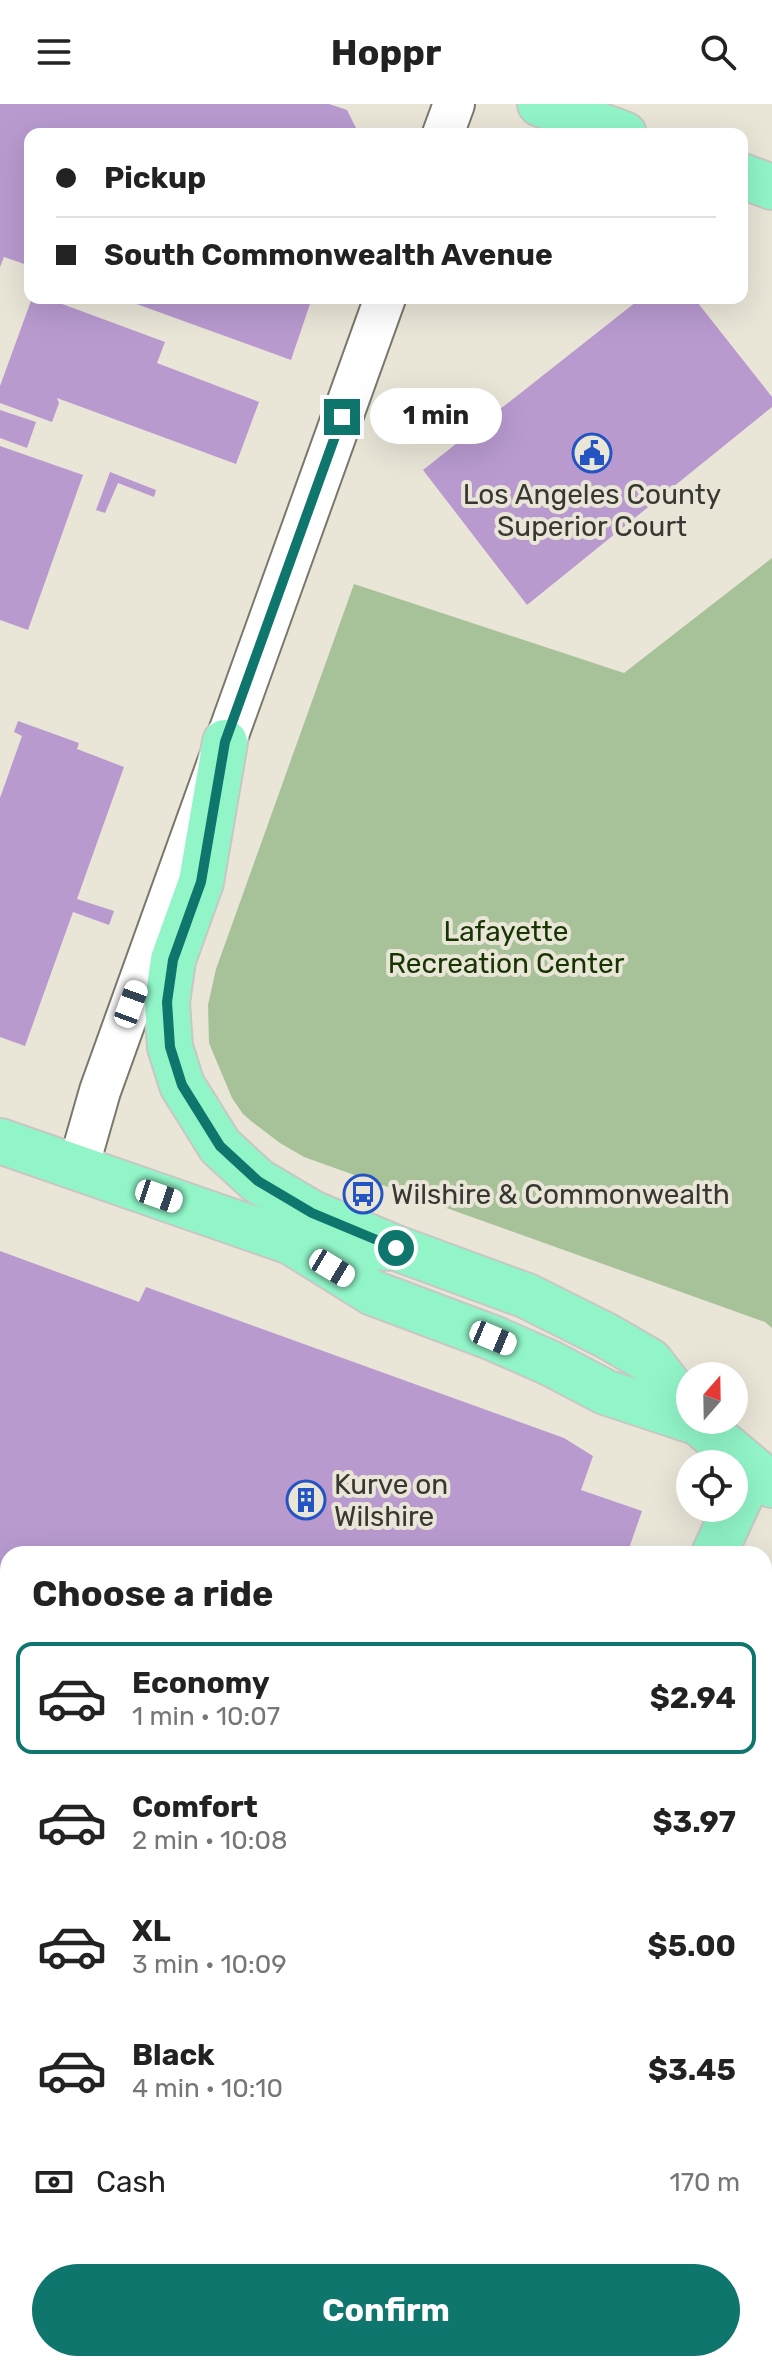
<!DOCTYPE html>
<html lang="en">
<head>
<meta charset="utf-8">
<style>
	body { margin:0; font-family:Rubik,sans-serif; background:#f2f2f2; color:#222; height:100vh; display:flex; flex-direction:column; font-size:30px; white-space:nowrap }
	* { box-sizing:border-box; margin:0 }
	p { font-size:26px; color:#767676 }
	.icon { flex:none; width:44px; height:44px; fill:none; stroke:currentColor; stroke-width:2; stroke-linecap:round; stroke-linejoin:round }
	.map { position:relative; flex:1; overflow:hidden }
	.panel { position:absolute; left:0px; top:1442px; width:772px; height:826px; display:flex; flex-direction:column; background:#fff; border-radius:24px 24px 0 0; box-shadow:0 8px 32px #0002 }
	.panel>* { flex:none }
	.guide { position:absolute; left:24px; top:24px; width:724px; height:176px; border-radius:16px; box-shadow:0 8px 32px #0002; display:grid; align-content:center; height:176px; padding:0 32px; background:#fff }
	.needle { width:52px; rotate:20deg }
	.controls { position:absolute; left:676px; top:1258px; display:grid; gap:16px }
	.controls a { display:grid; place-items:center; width:72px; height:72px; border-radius:50%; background:#fff; box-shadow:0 8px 32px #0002; font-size:40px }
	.end { position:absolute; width:36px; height:36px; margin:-18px; border:10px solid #0f766e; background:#fff; box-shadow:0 0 0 4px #fff }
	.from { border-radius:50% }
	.bubble { position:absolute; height:56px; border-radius:28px; background:#fff; box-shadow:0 8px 32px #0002; font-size:26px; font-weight:700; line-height:56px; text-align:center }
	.car { position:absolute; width:24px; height:48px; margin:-24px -12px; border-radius:10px; box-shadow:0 0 6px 2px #0007; background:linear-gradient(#fff 24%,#345 0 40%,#fff 0 76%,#345 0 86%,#fff 0) }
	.guide b { display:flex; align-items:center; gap:28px; height:76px; font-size:30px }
	.guide b+b { border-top:2px solid #e0e0e0 }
	.guide i { width:20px; height:20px; background:#222 }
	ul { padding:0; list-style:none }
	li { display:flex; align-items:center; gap:24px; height:112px; margin:0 16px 12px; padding:0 16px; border:4px solid transparent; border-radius:16px }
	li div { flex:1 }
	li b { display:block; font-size:30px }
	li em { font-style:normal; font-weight:700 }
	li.on { border-color:#0f766e }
	li>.icon { width:72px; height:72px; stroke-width:1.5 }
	h2 { padding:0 32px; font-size:36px; line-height:96px }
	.pay { display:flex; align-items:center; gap:20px; height:88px; padding:0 32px; font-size:30px }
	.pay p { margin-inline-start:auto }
	.cta { display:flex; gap:16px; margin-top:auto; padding:16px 32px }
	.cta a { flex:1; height:92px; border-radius:48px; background:#0f766e; color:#fff; font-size:32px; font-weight:700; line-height:92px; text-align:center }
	header { display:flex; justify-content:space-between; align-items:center; height:104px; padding:0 32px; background:#fff; font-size:36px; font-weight:700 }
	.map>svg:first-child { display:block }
</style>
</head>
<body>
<header><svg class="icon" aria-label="menu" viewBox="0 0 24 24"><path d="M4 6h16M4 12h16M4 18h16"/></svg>Hoppr<svg class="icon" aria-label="search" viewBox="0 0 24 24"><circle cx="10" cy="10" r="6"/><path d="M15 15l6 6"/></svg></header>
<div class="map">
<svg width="772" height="2267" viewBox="0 0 772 2267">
	<rect width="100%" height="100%" fill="#e9e6d8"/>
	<path fill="#a7c199" d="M 772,454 L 772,1224 L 765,1218 L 304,1053 L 280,1039 L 251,1017 L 243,1010 L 232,994 L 209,939 L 208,901 L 216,865 L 354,480 L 624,569 Z
		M 772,1494 L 772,1951 L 764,1959 L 764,1501 Z"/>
	<path fill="#b89acf" d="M 0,0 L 329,0 L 347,6 L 359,30 L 30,30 L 30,162 L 4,153 L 0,163 Z
		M 32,194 L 46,194 L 165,238 L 157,259 L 259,298 L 236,360 L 57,294 L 59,299 L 52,318 L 0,299 L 0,282 Z
		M 120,194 L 312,194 L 291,256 Z
		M 641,194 L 694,194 L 772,293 L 772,303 L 527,501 L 423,366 Z
		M 0,306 L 36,318 L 27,344 L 0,334 Z
		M 0,342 L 83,371 L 28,526 L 0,516 Z
		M 110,368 L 156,386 L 154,393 L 118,379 L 105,409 L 96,406 Z
		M 18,617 L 79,639 L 77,645 L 124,663 L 77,795 L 114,807 L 109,821 L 73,808 L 25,942 L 0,933 L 0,694 L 22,632 L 14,628 Z
		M 0,1147 L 139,1198 L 146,1183 L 564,1334 L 593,1352 L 581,1386 L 642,1407 L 627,1450 L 8,1450 L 8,1651 L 0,1649 Z
		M 8,1780 L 8,1920 L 0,1941 L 0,1786 L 5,1788 Z
		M 764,2227 L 772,2236 L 772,2267 L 673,2267 L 681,2260 L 764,2260 Z
		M 48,2260 L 129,2260 L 126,2267 L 53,2267 L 46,2265 Z
		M 147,2260 L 207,2260 L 204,2267 L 144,2267 Z"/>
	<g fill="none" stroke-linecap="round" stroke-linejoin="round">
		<g stroke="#7a786c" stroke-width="44">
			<path id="minor" d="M 443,30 L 454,0
				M 78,1064 L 100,987 L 385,194
				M 0,1709 L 8,1712
				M 0,2049 L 8,2050
				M 764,2056 L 772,2049
				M 3,2227 L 8,2212
				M 568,2267 L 576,2260"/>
		</g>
		<g stroke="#c7c7c5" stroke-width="48">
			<path id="major" d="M 540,0 L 624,30
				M 742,72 L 772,83
				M 225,638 L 201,778 L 173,856 L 167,898 L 170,943 L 182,981 L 220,1042 L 258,1077 L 312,1109 L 396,1144
				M 0,1037 L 291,1138 L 373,1189 L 493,1234 L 552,1260 L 605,1288 L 690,1316
				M 369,1143 L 396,1144 L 527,1192 L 607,1232 L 650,1257 L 690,1309
				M 695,1316 L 772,1381
				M 714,1450 L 753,1365
				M 421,2267 L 424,2260"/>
		</g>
		<use href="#minor" stroke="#fff" stroke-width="40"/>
		<use href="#major" stroke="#91f5c8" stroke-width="44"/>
	</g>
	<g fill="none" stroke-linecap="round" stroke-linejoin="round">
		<path stroke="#0f766e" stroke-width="10" d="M 342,313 L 225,638 L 201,778 L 173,856 L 167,898 L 170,943 L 182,981 L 220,1042 L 258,1077 L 312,1109 L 396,1144"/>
	</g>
	<defs>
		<g id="civic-ring" transform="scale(2)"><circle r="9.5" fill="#e9e6d8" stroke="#2354c2" stroke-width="1.5"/><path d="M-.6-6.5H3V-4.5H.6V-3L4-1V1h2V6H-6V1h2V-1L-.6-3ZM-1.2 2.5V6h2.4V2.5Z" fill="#2354c2"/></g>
		<g id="bus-ring" transform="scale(2)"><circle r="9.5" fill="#e9e6d8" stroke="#2354c2" stroke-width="1.5"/><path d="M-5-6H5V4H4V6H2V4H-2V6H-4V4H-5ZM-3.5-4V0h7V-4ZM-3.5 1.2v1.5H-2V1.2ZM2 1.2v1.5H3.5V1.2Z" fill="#2354c2"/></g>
		<g id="building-ring" transform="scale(2)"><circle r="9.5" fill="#e9e6d8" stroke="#2354c2" stroke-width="1.5"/><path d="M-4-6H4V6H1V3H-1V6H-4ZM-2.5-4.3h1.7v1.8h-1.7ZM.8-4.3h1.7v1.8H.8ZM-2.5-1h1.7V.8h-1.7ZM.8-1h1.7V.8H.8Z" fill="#2354c2"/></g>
	</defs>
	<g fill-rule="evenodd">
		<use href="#civic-ring" x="592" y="349"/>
		<use href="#bus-ring" x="363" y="1090"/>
		<use href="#building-ring" x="306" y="1396"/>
	</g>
	<g text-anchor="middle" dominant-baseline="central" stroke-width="8" stroke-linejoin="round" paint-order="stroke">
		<g font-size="28" fill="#383731" stroke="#e9e6d8" text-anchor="start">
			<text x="592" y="390" text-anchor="middle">Los Angeles County<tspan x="592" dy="32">Superior Court</tspan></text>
			<text x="391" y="1090">Wilshire &amp; Commonwealth</text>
			<text x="334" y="1380">Kurve on<tspan x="334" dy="32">Wilshire</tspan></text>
		</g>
		<g font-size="28" fill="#173500" stroke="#e9e6d8">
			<text x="506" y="827">Lafayette<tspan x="506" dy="32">Recreation Center</tspan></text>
		</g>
	</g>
</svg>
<div class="controls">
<a><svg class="needle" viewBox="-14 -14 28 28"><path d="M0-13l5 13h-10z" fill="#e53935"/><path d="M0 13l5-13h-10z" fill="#767676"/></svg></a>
<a><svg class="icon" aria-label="locate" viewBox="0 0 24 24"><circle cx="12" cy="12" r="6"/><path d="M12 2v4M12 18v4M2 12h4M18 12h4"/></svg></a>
</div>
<i class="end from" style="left:396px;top:1144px"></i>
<i class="end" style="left:342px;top:313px"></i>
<div class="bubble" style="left:370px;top:284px;width:132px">1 min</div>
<i class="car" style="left:131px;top:900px;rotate:20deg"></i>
<i class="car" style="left:159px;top:1092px;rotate:109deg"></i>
<i class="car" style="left:332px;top:1164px;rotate:121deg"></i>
<i class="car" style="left:493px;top:1234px;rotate:113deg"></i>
<div class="guide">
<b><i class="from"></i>Pickup</b>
<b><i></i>South Commonwealth Avenue</b>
</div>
<section class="panel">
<h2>Choose a ride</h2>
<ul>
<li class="on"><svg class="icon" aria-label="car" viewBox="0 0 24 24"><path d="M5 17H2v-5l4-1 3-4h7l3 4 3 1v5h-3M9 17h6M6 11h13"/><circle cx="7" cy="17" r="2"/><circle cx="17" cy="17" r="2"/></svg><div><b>Economy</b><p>1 min · 10:07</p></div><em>$2.94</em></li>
<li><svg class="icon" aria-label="car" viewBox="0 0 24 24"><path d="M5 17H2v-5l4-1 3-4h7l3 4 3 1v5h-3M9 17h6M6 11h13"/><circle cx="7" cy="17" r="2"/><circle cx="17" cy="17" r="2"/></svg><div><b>Comfort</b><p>2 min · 10:08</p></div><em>$3.97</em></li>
<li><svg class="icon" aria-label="car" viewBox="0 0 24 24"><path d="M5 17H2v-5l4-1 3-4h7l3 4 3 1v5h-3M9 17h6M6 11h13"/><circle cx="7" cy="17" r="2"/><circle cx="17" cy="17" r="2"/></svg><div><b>XL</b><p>3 min · 10:09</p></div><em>$5.00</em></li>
<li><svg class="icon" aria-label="car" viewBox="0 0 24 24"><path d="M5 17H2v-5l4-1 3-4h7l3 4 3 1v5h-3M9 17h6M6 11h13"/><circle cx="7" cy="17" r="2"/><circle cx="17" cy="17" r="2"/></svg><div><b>Black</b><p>4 min · 10:10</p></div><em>$3.45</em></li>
</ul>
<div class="pay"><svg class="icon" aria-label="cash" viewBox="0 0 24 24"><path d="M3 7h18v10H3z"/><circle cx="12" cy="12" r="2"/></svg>Cash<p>170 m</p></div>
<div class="cta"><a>Confirm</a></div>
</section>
</div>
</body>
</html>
